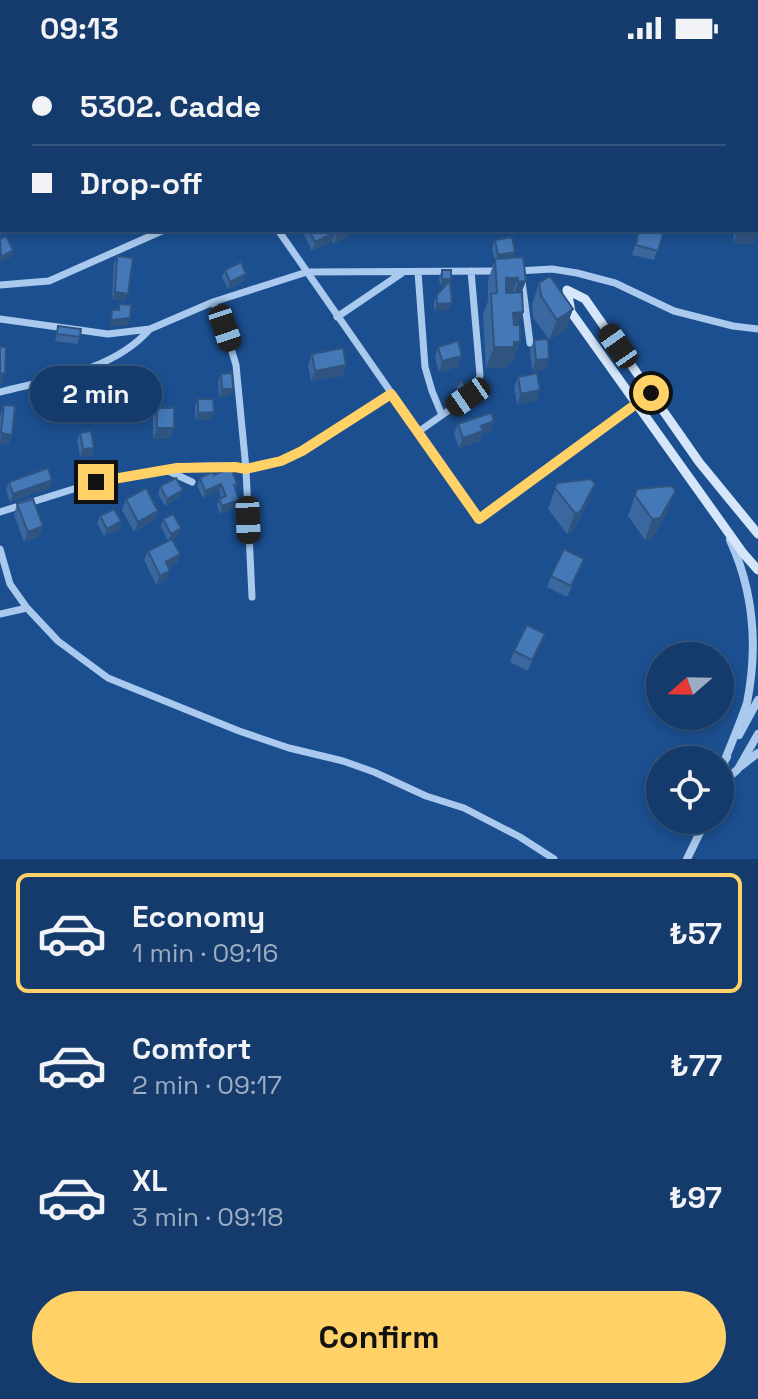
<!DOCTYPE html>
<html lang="en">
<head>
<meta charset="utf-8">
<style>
	body { margin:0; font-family:"Space Grotesk",sans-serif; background:#214673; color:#f1f3f6; height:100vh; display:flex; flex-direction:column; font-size:30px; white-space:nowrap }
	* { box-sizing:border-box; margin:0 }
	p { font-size:26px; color:#9dadc1 }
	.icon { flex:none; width:44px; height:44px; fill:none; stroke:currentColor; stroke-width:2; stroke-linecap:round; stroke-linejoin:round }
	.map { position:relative; height:803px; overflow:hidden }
	.sheet { display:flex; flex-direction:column; background:#143b6b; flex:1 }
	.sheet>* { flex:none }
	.guide { position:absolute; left:0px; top:0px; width:758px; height:176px; box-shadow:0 4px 12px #0003,0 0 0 2px #33557e; display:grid; align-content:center; height:176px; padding:0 32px; background:#143b6b }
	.needle { width:52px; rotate:250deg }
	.buttons { position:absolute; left:646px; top:586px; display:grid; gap:16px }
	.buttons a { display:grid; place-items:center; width:88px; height:88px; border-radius:50%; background:#143b6b; box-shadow:0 4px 12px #0003,0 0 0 2px #33557e; font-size:40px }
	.end { position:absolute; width:36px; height:36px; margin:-18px; border:10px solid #ffd166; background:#111; box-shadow:0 0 0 4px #111 }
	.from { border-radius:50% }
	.bubble { position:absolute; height:56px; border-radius:28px; background:#143b6b; box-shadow:0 4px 12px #0003,0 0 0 2px #33557e; font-size:26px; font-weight:700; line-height:56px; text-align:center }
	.car { position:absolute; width:24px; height:48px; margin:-24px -12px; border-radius:10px; box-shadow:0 0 6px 2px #0007; background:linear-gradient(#222 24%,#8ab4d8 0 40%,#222 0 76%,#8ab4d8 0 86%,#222 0) }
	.guide b { display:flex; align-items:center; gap:28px; height:76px; font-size:30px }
	.guide b+b { border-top:2px solid #33557e }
	.guide i { width:20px; height:20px; background:#f1f3f6 }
	ul { padding:14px 0 0; list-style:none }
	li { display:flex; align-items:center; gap:24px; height:120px; margin:0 16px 12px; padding:0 16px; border:4px solid transparent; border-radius:12px }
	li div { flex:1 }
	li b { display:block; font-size:30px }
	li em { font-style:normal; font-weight:700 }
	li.selected { border-color:#ffd166 }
	li>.icon { width:72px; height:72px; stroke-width:1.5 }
	.action { display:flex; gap:16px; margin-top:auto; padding:16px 32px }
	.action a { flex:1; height:92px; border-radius:48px; background:#ffd166; color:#111; font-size:32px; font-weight:700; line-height:92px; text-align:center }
	.status { display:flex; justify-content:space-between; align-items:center; height:56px; padding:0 40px; background:#143b6b; direction:ltr }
	.status svg { height:22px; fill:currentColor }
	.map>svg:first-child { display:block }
</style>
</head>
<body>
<div class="status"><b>09:13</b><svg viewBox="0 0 49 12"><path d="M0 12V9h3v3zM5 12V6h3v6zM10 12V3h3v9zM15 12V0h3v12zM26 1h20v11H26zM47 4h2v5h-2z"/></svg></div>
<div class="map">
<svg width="758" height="803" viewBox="0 0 758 803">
	<rect width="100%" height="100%" fill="#1b4f8f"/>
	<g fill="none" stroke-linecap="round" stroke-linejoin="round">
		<path stroke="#a9c9ee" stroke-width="7" d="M 27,2 L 30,0
			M 90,2 L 92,0
			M 221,2 L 221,0
			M 687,2 L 687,0
			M 0,11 L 2,10
			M 0,63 L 2,61
			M 278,174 L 479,463 L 637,348
			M 518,215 L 552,213 L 577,217 L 615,227 L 674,255 L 733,270 L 758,273
			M 418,216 L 425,311 L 432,335 L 442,359
			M 522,225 L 530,287
			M 0,229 L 49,225 L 164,174
			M 213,246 L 225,272 L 236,309 L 246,413 L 252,541
			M 337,261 L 402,217
			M 0,263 L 108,278 L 150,273 L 213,246 L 307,216 L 498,215
			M 0,336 C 51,323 113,315 150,273
			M 418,376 L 468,341 L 478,329 L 480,319 L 471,215
			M 166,414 C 186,410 214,409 235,411 C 240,411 242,413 247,412 C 292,410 353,362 391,338
			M 0,456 L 96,426 L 166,414 L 192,426
			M 0,493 L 10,528 L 27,552 L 58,585 L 108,622 L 239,675 L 289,692 L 343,705 L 374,716 L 426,740 L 464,752 L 520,781 L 554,803
			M 0,558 L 27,552"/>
		<path stroke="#a9c9ee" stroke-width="8" d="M 739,679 L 758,644
			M 727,701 L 724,706 L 727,723 L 738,713 L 758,678
			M 724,706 C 732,686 740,667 747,647 C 758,591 754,536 730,484
			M 741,710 L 758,697
			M 720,737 L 727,723
			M 687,803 L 706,764"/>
		<path stroke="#d6e6fa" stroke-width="9" d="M 758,478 L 699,406 L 585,243 L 567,234 L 571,256 L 743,497 L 758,514"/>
		<path stroke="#f8faff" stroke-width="11" d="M 139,2 L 141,0
			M 183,2 L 186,0
			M 0,103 L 2,101
			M 0,132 L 2,131
			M 0,159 L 2,156"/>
	</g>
	<path fill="#3a679d" d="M 758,132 L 758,175 L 753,188 L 733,187 L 734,174 L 756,174 Z
		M 306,174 L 352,174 L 349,181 L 334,188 L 332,185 L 312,195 L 304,179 Z
		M 639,174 L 664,174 L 654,204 L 632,199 Z
		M 495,184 L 513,202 L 522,238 L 523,256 L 518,269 L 513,307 L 508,307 L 507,312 L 486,312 L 483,259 L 488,245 L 488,224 L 495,204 L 492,192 Z
		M 117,200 L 125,245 L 112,243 L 114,207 Z
		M 225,214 L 246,218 L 244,225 L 228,233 L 222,221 Z
		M 442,214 L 450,224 L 452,247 L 449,254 L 434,255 L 434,246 L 437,239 L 445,230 L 440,230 L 439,221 Z
		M 539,227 L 573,253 L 565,274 L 549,284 L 533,261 L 532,248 Z
		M 58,270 L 80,281 L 77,288 L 55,285 Z
		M 534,284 L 549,303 L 545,314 L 532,315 L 530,294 Z
		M 438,291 L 458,311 L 439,316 L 435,301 Z
		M 312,298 L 346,309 L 342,320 L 311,325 L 308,309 Z
		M 221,318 L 230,340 L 219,341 L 218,325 Z
		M 518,321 L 540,334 L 536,345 L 517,348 L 514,331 Z
		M 198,343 L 214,356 L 211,364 L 195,364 L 195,350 Z
		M 4,349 L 12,379 L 8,389 L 0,388 L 0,360 Z
		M 157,352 L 174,372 L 170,382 L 153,383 L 153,363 Z
		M 458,368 L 491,375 L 482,378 L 480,385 L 459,392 L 454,378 Z
		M 80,377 L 94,392 L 92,399 L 80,401 L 77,384 Z
		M 214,419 L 237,428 L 235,433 L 236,451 L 220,458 L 217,450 L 219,443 L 221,442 L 219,435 L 203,442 L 197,430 L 200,422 Z
		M 52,424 L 49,432 L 10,446 L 6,434 L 9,426 Z
		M 557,427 L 587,449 L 572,477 L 567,478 L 548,453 Z
		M 160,430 L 183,434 L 180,441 L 165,450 L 158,438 Z
		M 637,433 L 667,457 L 652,483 L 645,484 L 628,460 Z
		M 126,443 L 158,455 L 154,465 L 134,476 L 122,454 Z
		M 17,448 L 39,481 L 24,486 L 14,459 Z
		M 100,460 L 121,465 L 119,473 L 104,480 L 97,467 Z
		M 163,463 L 178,480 L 172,483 L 180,498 L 177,508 L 169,512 L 166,524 L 156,529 L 144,504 L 148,495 L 168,485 L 161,470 Z
		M 584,503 L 567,541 L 547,531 L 551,520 Z
		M 545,578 L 528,615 L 510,606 L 514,595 Z"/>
	<path fill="#305480" d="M 756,167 L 758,167 L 758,175 L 753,188 L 733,187 L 738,174 L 756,174 Z
		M 348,174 L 352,174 L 349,181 L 334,188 L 337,179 Z
		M 336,176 L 332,185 L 312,195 L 315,186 Z
		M 13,194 L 11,201 L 0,207 L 1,201 Z
		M 515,196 L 513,203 L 495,206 L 498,199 Z
		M 246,218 L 244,225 L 228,233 L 230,226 Z
		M 506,222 L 518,222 L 510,243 L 498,243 Z
		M 442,223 L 451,223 L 448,230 L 440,230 Z
		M 526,225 L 518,246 L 511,247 L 518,226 Z
		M 115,236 L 128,238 L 125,245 L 112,243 Z
		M 452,247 L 449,254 L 434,255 L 437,248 Z
		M 573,253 L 565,274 L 549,284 L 557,264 Z
		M 523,256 L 515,277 L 505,278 L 513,257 Z
		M 130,262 L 128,269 L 108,271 L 111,264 Z
		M 514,286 L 520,286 L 513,307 L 508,307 L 507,312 L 486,312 L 494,291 Z
		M 462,300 L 458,311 L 439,316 L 442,305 Z
		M 549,303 L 545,314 L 532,315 L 536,304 Z
		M 346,309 L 342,320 L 311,325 L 315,315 Z
		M 0,317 L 5,318 L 1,328 L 0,328 Z
		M 222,333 L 233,333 L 230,340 L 219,341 Z
		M 540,334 L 536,345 L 517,348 L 521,338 Z
		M 214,356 L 211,364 L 195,364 L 198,357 Z
		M 494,365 L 491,375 L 482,378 L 480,385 L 459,392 L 463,382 L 481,370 Z
		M 157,372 L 174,372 L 170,382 L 153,383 Z
		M 1,377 L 12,379 L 8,389 L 0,388 Z
		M 94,392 L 92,399 L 80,401 L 83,393 Z
		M 52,424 L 49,432 L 10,446 L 13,438 Z
		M 221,428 L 219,435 L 203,442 L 205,435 Z
		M 595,428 L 587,449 L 572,477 L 567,478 L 575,457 Z
		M 183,434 L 180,441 L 165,450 L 167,443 Z
		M 675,436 L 667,457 L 652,483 L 645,484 L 652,463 Z
		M 239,444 L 236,451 L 220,458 L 222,450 Z
		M 158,455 L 154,465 L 134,476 L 138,466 Z
		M 121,465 L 119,473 L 104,480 L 107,473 Z
		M 43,470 L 39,481 L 24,486 L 28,476 Z
		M 181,472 L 178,480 L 169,485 L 171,478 Z
		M 180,498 L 177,508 L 162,516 L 166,506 Z
		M 170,515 L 166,524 L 156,529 L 160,520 Z
		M 545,578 L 541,589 L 528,615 L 532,604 Z"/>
	<path fill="#4478b7" stroke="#305480" stroke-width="2" d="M 756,131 L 758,132 L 758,167 L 756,167 Z
		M 309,174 L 348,174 L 337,179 L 336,176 L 315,186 Z
		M 639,174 L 664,174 L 658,195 L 636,189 Z
		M 6,180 L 13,194 L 1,201 L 0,183 Z
		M 512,181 L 515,196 L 498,199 L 495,184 Z
		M 117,200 L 133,202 L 128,238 L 115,236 Z
		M 523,201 L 526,225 L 518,226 L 518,222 L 506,222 L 506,237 L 522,236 L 523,256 L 513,257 L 514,269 L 520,269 L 520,286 L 514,286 L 514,291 L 494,291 L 491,238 L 497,237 L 495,203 Z
		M 241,206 L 246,218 L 230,226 L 225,214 Z
		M 442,214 L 451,214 L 451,223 L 442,223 Z
		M 550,220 L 573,253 L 557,264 L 541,240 L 539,227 Z
		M 450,224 L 452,247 L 437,248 L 437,239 Z
		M 119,248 L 131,249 L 130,262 L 111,264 L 112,254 L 119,254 Z
		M 58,270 L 81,273 L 80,281 L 57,278 Z
		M 548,283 L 549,303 L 536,304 L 534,284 Z
		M 458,285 L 462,300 L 442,305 L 438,291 Z
		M 0,291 L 6,291 L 5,318 L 0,317 Z
		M 343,292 L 346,309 L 315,315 L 312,298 Z
		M 232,317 L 233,333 L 222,333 L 221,318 Z
		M 537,317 L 540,334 L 521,338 L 518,321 Z
		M 461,325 L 466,329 L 459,335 L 455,331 Z
		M 198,343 L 213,343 L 214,356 L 198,357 Z
		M 4,349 L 15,350 L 12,379 L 1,377 Z
		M 157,352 L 174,352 L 174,372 L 157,372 Z
		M 491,357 L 494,365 L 481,370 L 483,375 L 463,382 L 458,368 Z
		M 91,375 L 94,392 L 83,393 L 80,377 Z
		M 48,412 L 52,424 L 13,438 L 9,426 Z
		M 231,412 L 237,428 L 234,429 L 239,444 L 222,450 L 219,443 L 226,440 L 221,428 L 205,435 L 200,422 L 212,416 L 214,419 Z
		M 176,422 L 183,434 L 167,443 L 160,430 Z
		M 591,423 L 595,428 L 580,456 L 575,457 L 555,432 L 557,427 Z
		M 671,430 L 674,432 L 675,436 L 660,462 L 652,463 L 635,439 L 637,433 Z
		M 146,432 L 158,455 L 138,466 L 126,443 Z
		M 33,443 L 43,470 L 28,476 L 17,448 Z
		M 114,453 L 121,465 L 107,473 L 100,460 Z
		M 173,458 L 181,472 L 171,478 L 163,463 Z
		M 172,483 L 180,498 L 166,506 L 170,515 L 160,520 L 148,495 Z
		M 564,493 L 584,503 L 571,530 L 551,520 Z
		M 527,569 L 545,578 L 532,604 L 514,595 Z"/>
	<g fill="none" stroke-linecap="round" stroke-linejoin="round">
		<path stroke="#ffd166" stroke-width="10" d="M 96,426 L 177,412 L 235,411 L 246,413 L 281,405 L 302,395 L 391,338 L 479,463 L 651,337"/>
	</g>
</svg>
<div class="buttons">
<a><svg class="needle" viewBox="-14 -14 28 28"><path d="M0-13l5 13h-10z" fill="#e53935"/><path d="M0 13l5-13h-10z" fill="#9dadc1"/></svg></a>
<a><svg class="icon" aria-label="locate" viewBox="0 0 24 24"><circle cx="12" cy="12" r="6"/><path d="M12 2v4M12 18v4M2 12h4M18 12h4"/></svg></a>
</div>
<i class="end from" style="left:651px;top:337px"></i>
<i class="end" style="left:96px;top:426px"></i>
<div class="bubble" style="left:30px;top:310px;width:132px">2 min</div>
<i class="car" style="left:225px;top:272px;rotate:161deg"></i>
<i class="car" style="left:618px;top:290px;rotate:325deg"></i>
<i class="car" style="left:468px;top:341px;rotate:235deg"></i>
<i class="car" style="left:248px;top:464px;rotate:178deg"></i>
<div class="guide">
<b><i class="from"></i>5302. Cadde</b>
<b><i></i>Drop-off</b>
</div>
</div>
<section class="sheet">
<ul>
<li class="selected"><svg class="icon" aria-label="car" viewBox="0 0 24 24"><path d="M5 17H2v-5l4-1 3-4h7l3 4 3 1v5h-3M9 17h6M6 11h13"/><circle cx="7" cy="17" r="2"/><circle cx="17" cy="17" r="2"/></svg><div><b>Economy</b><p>1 min · 09:16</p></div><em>₺57</em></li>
<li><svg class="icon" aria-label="car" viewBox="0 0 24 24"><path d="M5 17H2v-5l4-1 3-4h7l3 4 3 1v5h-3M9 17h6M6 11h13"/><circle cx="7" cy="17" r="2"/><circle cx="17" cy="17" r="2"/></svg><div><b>Comfort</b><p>2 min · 09:17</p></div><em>₺77</em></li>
<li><svg class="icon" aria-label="car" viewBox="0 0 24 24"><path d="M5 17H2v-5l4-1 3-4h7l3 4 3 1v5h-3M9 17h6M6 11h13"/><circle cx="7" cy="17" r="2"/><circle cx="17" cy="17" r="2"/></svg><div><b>XL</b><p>3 min · 09:18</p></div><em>₺97</em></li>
</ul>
<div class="action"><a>Confirm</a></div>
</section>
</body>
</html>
